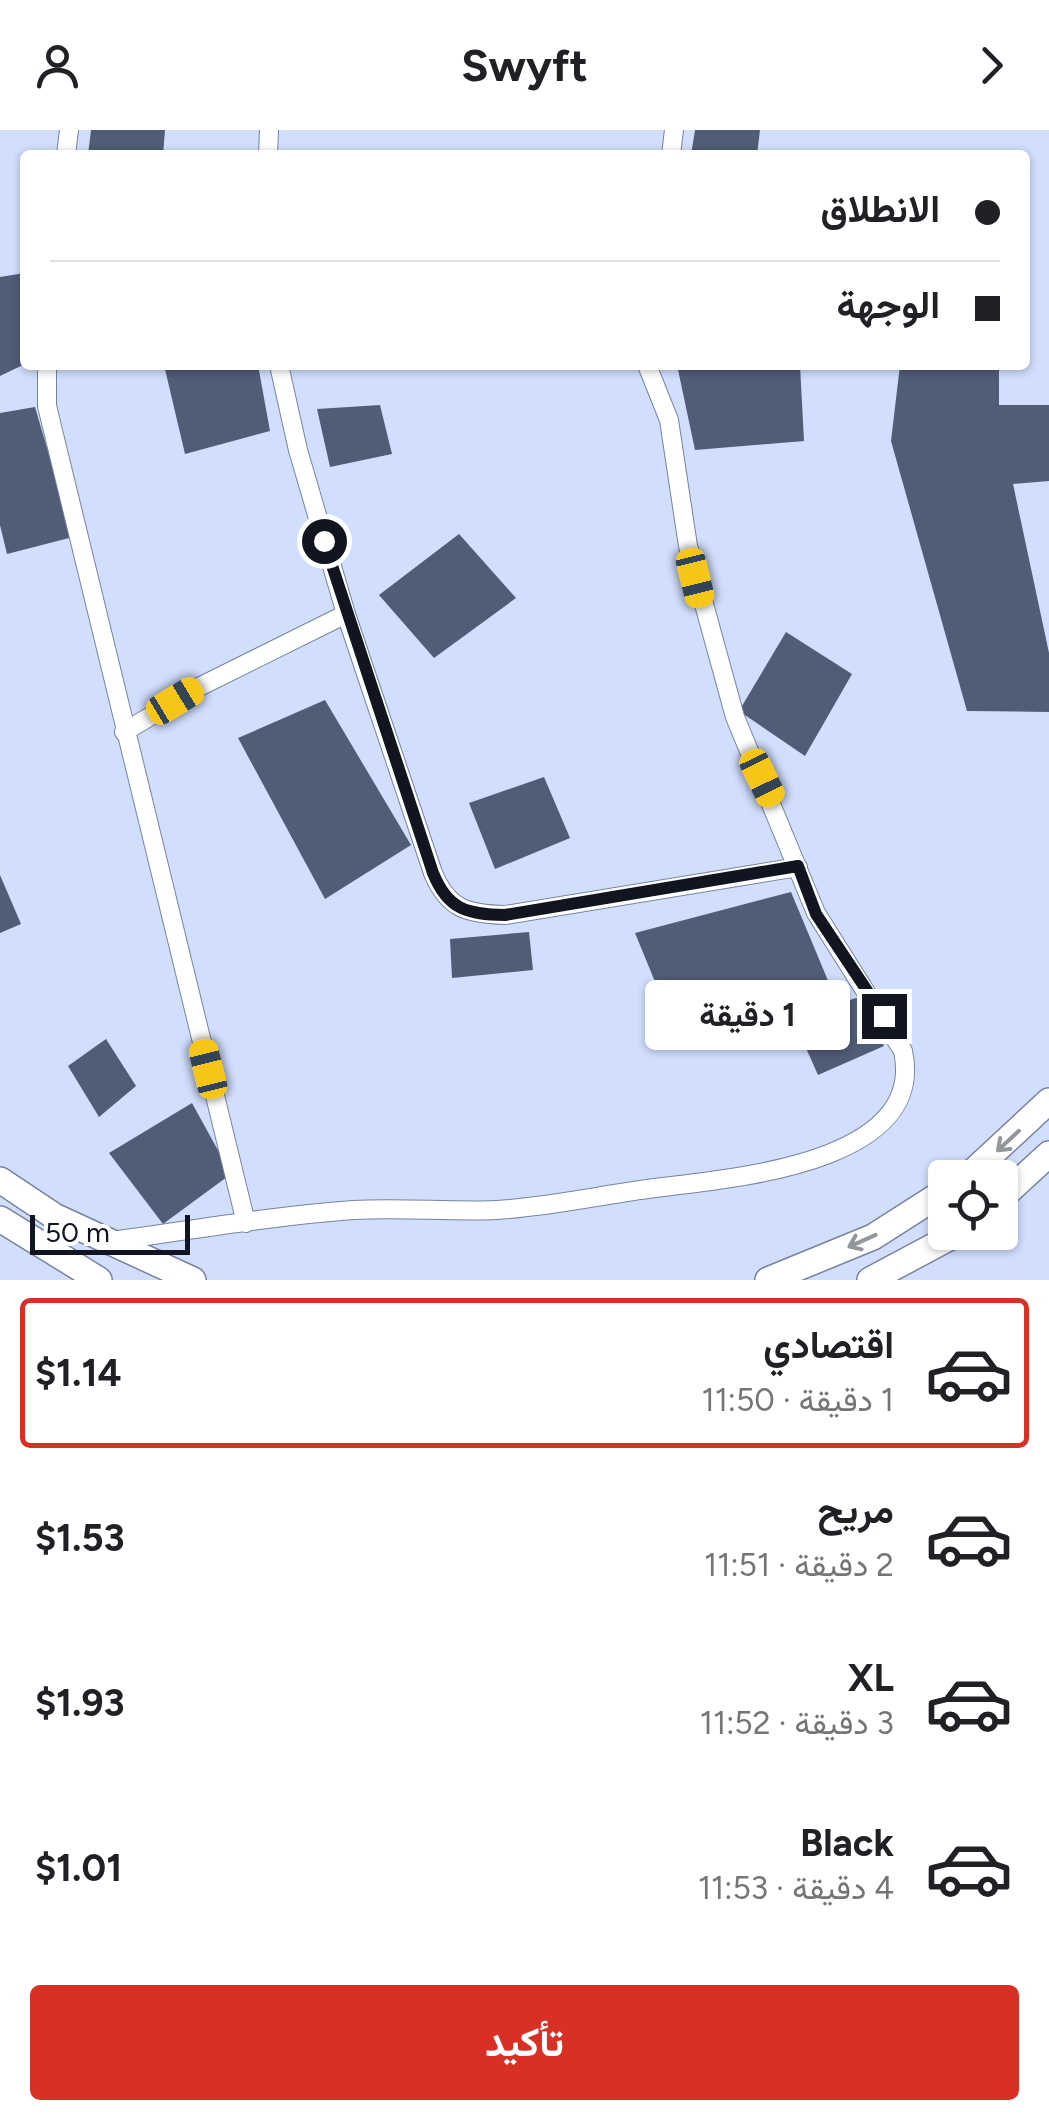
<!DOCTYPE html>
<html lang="ar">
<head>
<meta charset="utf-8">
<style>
	body { margin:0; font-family:Figtree,Vazirmatn,sans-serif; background:#f6f6f6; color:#202124; direction:rtl; height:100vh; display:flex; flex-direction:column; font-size:38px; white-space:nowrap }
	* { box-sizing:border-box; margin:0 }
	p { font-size:32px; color:#757577 }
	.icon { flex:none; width:55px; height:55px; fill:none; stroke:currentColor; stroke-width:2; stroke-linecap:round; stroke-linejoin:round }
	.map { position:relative; height:1150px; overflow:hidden; direction:ltr }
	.panel { display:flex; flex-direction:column; background:#fff; flex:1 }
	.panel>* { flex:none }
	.banner { position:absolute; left:20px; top:20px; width:1010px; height:220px; border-radius:10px; box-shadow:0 2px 8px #0004; direction:rtl; display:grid; align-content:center; height:220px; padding:0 30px; background:#fff }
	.buttons { position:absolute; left:928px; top:1030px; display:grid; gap:20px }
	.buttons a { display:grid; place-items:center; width:90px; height:90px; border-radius:10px; background:#fff; box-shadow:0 2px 8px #0004; font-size:50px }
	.scale { position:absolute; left:30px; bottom:25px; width:160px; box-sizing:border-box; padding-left:10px; border:5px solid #10151f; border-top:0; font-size:28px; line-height:35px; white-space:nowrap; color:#10151f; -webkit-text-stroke:8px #fff; paint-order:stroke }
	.end { position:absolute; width:45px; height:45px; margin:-22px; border:12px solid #10151f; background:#fff; box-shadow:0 0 0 5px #fff }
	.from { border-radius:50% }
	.bubble { position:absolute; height:70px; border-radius:10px; background:#fff; box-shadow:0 2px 8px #0004; font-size:32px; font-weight:700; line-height:70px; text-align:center; direction:rtl }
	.car { position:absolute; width:30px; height:60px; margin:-30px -15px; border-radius:12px; box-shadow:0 0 8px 2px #0007; background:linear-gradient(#f5c518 24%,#345 0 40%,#f5c518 0 76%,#345 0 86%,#f5c518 0) }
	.banner b { display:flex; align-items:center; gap:35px; height:95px; font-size:38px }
	.banner b+b { border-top:2px solid #e0e0e0 }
	.banner i { width:25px; height:25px; background:#202124 }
	ul { padding:18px 0 0; list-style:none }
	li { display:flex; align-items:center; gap:30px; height:150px; margin:0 20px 15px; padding:0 10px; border:5px solid transparent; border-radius:10px }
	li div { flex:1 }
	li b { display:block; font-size:38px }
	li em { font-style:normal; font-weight:700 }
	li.selected { border-color:#d93025 }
	li>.icon { width:90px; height:90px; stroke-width:1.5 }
	.primary-button { display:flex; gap:20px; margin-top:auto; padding:20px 30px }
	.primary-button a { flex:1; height:115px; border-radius:10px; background:#d93025; color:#fff; font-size:40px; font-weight:700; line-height:115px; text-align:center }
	header { display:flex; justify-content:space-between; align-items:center; height:130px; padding:0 30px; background:#fff; font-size:45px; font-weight:700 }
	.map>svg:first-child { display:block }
</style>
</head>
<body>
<header><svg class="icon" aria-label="forward" viewBox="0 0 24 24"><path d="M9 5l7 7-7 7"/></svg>Swyft<svg class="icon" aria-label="person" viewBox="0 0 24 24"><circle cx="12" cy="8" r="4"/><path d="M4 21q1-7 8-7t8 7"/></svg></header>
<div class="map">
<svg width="1049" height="1150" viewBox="0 0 1049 1150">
	<rect width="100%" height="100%" fill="#d1defd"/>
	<path fill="#515c76" d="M 91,0 L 165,0 L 163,25 L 88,25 Z
		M 695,0 L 760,0 L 757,25 L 691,25 Z
		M 25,143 L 25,234 L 0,246 L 0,147 Z
		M 164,235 L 258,235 L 270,301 L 185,324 Z
		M 677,235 L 800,235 L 804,311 L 695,320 Z
		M 900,235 L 999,235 L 999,275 L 1049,275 L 1049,351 L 1013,354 L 1049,523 L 1049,582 L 967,581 L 891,311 Z
		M 380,275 L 392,324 L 330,337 L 317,279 Z
		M 35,277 L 73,407 L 7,424 L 0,395 L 0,283 Z
		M 459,404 L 516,468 L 434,528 L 379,465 Z
		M 786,502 L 852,544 L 805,626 L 739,581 Z
		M 325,570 L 411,715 L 325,769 L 238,608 Z
		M 544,647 L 570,708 L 495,739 L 469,673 Z
		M 0,745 L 21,794 L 0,803 Z
		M 791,762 L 829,853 L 672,893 L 635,803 Z
		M 529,802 L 533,840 L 452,848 L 450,809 Z
		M 859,867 L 884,916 L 818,945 L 793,889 Z
		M 106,909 L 136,956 L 99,987 L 68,936 Z
		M 192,973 L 231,1044 L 163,1094 L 109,1023 Z"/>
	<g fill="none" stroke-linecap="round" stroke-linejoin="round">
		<g stroke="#77839e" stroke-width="20">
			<path id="street" d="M 66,25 L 69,0
				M 268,25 L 269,0
				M 671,25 L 674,0
				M 47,235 L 47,276 L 246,1093
				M 279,235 L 298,320 L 346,484 L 433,743 C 448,779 467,784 505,785 L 798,737
				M 124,602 L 201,556 L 346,484
				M 112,1111 C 192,1100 272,1086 353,1080 C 401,1077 449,1082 497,1080 C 547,1077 597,1066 647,1059 C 721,1049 928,1037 903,921 L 816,783 L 735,587 L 688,416 L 669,290 L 647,235"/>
		</g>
		<g stroke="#77839e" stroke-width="28">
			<path id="secondary" d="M 966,1048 L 1049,971
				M 0,1050 L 54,1086 L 193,1150
				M 1000,1069 L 1049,1024
				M 0,1089 L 99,1150
				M 768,1150 L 873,1107 L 945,1061
				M 870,1150 L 960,1102"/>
		</g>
		<use href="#street" stroke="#fff" stroke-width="18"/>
		<use href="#secondary" stroke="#fff" stroke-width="25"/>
	</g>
	<defs><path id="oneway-shaft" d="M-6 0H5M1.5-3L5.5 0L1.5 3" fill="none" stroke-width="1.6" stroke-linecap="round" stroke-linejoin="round" transform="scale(2.5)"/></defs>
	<g stroke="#93969a">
		<use href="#oneway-shaft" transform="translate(1008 1011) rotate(137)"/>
		<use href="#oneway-shaft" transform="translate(862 1111) rotate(156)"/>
	</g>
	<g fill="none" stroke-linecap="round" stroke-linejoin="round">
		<path stroke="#10151f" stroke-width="12" d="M 324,411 L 433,743 C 448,780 467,784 505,785 L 798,736 L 816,784 L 884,886"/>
	</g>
</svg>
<div class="buttons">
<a><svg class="icon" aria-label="locate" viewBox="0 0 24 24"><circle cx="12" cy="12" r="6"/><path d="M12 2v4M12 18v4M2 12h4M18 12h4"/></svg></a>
</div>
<div class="scale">50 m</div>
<i class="end from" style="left:324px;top:411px"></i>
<i class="end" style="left:884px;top:886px"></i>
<div class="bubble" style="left:645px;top:850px;width:205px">1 دقيقة</div>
<i class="car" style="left:695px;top:448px;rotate:166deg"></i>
<i class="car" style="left:175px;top:571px;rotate:59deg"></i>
<i class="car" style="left:762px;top:648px;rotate:154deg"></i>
<i class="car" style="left:208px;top:939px;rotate:346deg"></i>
<div class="banner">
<b><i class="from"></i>الانطلاق</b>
<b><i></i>الوجهة</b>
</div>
</div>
<section class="panel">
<ul>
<li class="selected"><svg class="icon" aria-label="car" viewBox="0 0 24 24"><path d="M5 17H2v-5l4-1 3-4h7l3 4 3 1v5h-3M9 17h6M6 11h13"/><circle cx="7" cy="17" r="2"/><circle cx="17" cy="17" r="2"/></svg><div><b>اقتصادي</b><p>1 دقيقة · 11:50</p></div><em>$1.14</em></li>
<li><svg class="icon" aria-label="car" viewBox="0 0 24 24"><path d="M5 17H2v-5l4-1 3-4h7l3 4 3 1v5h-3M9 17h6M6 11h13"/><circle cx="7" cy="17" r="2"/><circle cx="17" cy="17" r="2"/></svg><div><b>مريح</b><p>2 دقيقة · 11:51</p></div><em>$1.53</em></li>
<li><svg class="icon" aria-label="car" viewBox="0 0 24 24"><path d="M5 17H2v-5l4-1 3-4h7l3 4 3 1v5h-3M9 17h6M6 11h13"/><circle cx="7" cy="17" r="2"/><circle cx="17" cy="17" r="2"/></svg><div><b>XL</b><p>3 دقيقة · 11:52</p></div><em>$1.93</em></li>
<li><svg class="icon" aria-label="car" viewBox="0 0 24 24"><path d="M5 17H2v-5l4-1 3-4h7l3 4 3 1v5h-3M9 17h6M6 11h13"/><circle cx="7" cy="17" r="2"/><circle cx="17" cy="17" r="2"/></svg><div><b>Black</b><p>4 دقيقة · 11:53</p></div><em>$1.01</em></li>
</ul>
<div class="primary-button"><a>تأكيد</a></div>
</section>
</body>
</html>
